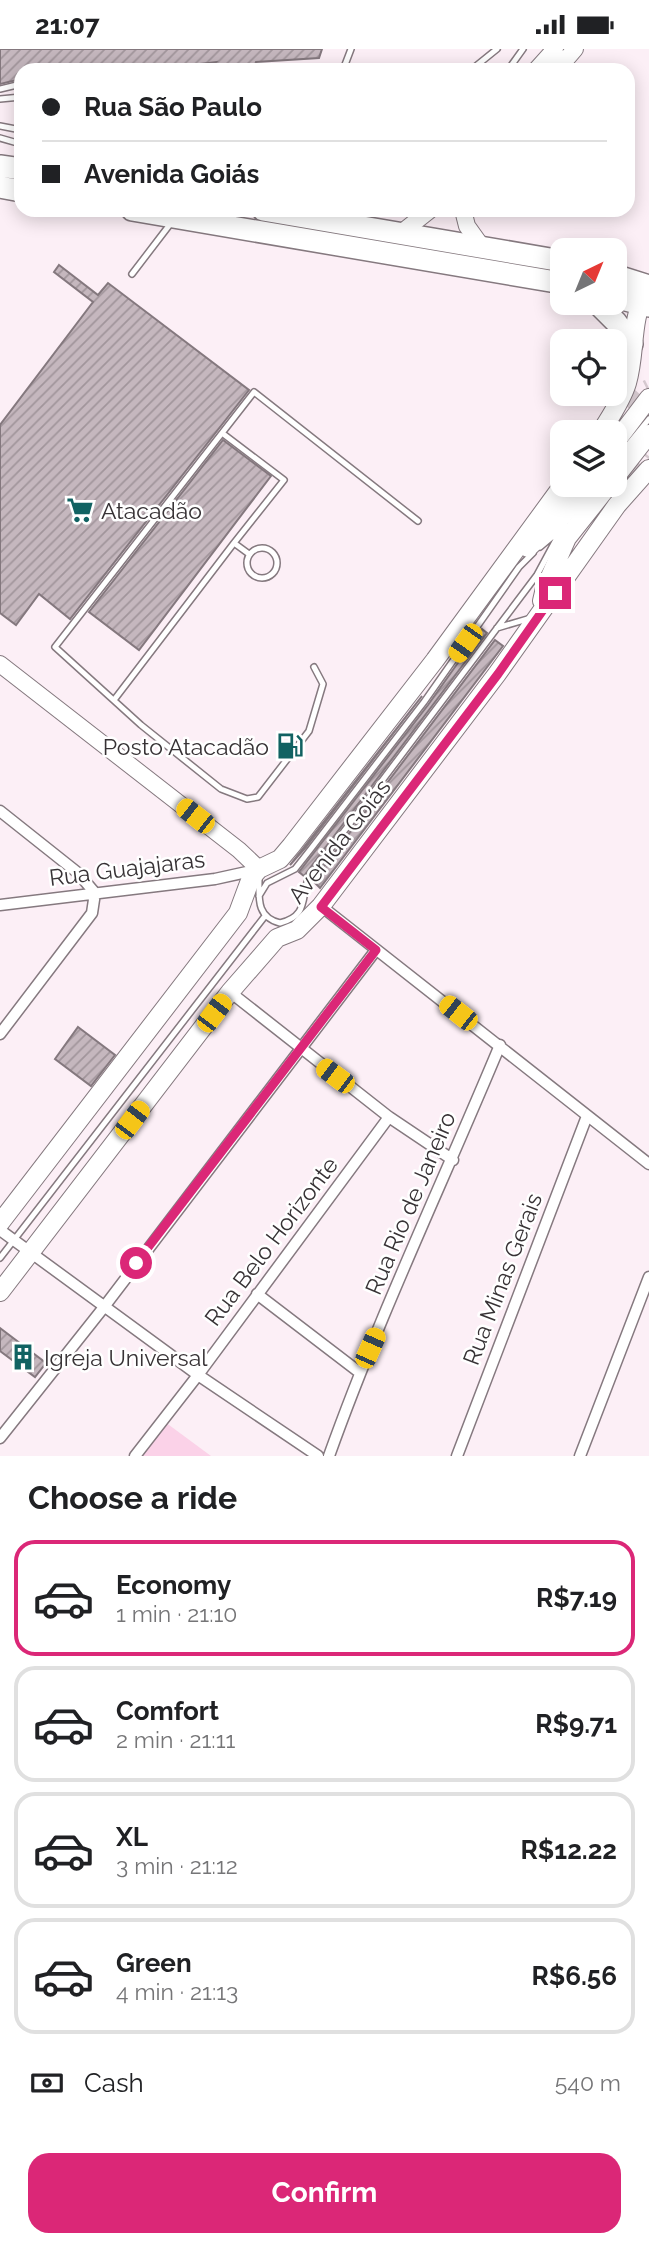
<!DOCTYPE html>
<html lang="en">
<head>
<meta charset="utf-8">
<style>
	body { margin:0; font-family:Raleway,sans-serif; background:#f6f6f6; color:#202124; height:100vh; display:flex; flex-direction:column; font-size:26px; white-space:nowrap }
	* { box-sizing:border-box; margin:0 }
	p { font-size:23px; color:#757577 }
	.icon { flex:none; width:38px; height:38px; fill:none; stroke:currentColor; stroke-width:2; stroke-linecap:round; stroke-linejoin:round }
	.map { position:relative; height:1407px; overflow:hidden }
	.details { display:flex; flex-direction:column; background:#fff; flex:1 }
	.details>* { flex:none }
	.hud { position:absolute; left:14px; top:14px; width:621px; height:154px; border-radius:21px; box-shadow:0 4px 18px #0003; display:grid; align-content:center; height:154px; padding:0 28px; background:#fff }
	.needle { width:46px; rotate:43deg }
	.buttons { position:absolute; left:550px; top:189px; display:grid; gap:14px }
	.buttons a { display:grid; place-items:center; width:77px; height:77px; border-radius:14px; background:#fff; box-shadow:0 4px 18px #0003; font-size:35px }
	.end { position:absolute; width:32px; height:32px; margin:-16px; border:9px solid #db2777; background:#fff; box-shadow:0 0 0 4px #fff }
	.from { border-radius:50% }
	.car { position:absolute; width:21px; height:42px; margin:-21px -10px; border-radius:9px; box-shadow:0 0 5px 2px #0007; background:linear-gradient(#f5c518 24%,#345 0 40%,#f5c518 0 76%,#345 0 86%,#f5c518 0) }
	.hud b { display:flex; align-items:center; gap:24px; height:66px; font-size:26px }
	.hud b+b { border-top:2px solid #e0e0e0 }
	.hud i { width:18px; height:18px; background:#202124 }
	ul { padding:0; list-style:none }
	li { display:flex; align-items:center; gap:21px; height:116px; margin:0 14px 10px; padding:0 14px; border:4px solid #e0e0e0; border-radius:21px }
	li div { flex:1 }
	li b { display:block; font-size:26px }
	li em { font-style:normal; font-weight:700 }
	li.active { border-color:#db2777 }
	li>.icon { width:63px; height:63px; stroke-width:1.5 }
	h2 { padding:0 28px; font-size:32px; line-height:84px }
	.pay { display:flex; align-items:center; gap:18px; height:77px; padding:0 28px; font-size:26px }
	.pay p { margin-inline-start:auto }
	.primary-button { display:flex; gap:14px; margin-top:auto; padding:14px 28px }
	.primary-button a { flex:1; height:80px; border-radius:21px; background:#db2777; color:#fff; font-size:28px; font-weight:700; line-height:80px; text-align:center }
	.status { display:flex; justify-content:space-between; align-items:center; height:49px; padding:0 35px; background:#fff; direction:ltr }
	.status svg { height:19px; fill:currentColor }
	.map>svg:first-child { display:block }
</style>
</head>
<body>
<div class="status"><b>21:07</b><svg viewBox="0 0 49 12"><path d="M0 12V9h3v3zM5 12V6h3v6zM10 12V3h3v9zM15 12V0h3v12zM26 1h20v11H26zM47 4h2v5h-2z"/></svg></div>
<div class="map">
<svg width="649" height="1407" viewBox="0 0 649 1407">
	<defs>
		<pattern id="building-hatch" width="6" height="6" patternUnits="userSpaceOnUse" patternTransform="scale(1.75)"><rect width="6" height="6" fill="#c5b7be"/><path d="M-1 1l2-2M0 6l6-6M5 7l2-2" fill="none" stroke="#a1959b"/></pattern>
	</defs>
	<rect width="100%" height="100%" fill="#fceff6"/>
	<path fill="#fbd2e8" d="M 165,1373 L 211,1407 L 141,1407 Z"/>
	<path fill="url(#building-hatch)" stroke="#84787e" stroke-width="2" d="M 0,0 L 322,0 L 319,9 L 256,13 L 253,21 L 208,21 L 216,13 L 149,21 L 21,21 L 21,30 L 0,35 Z
		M 59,216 L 98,246 L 108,234 L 249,341 L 70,570 L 39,545 L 16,576 L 0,564 L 0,376 L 93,253 L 54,223 Z
		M 223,391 L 271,427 L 139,601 L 89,563 Z
		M 482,580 L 487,584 L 304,827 L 299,823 L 428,656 Z
		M 495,591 L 503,597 L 320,839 L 313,832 Z
		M 422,647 L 306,798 L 290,816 Z
		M 78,978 L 115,1006 L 91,1037 L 55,1010 Z
		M 0,1279 L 46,1314 L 35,1328 L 0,1302 Z"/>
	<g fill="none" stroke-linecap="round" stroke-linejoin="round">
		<path stroke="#d5c9cf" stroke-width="18" stroke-dasharray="18 9" stroke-linecap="butt" d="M 609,378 L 639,344 L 649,339
			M 618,453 L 631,421 L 645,404"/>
		<g stroke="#85797f" stroke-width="8">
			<path id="lane" d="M 343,21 L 351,0
				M 471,21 L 497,0
				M 508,21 L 523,0
				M 0,40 L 21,35
				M 0,50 L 21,48
				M 0,77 L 21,81
				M 0,89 L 21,95
				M 380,161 L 408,161
				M 132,225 L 171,174
				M 222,384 L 284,431 L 234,494 L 249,505
				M 614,413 L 649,370
				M 565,474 L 596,436
				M 540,498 L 559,482
				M247 514a15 15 0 1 1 30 0a15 15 0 1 1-30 0Z
				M 497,579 L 531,569
				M 314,618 L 323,635 L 309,682 L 258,748 L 247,750 L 221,740 L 141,676 L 55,598 L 254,343 L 418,472
				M 114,651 L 234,494
				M 259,829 C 259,849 256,868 280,874 C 308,867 301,850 308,830 L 537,526 L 565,474
				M 259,847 L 267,834 L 295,820 L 310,801 L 424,653 L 519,518 L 533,504
				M 0,1209 L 265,867"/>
		</g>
		<g stroke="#85797f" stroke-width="13">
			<path id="street" d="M 0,762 L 78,824 L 95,844
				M 0,856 L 215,830 L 256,821
				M 321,857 L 649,1115
				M 230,943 L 389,1068 L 453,1111
				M 0,985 L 92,864 L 95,844
				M 0,1181 L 198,1326 L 318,1407
				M 257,1245 L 359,1323
				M 0,1389 L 104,1258 L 376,901
				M 135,1407 L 198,1326 L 389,1068
				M 329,1407 C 379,1267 443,1133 500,996
				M 457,1407 L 587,1067
				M 580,1407 L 649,1228"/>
		</g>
		<g stroke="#85797f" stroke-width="18">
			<path id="secondary" d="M 536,21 L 555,0
				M 557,21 L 575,0
				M 463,161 L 467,177 L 482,198
				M 401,184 L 430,161
				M 0,615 L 239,801 L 259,820"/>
		</g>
		<g stroke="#85797f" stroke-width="20">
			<path id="primary" d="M 601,383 C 610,368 622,351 627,334 C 636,303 630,272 646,242
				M 614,395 L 649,349
				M 614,430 L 649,385
				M 528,499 L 557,471 L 583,436
				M 542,552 L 545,539 L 567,489 L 609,436
				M 0,1174 L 238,864 L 251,829 L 259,820 L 280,810 L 291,797 L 435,611 L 563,436
				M 0,1243 L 230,943 L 277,889 L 297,881 L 321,857 L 497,625 L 617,456 L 649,420"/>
		</g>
		<g stroke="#85797f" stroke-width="24">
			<path id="highway" d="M 0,117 L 21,120
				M 0,138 L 21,142
				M 132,161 L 562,234
				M 263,161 L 562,212
				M 614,226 L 649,237
				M 614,248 L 649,257
				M 597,254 L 616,273 L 632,295"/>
		</g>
		<use href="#lane" stroke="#fff" stroke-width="5"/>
		<use href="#street" stroke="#fff" stroke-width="10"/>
		<use href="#secondary" stroke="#fff" stroke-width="16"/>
		<use href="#primary" stroke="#fff" stroke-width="18"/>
		<use href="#highway" stroke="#fff" stroke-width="21"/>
	</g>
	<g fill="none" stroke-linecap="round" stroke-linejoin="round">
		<path stroke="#db2777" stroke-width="9" d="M 136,1214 L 376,901 L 321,858 L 498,625 L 555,544"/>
	</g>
	<defs>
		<g id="supermarket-bare" transform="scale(2.1)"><path d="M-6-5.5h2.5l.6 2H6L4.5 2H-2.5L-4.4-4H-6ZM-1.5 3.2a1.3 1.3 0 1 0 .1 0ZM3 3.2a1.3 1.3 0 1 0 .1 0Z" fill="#116262" stroke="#fff" stroke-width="2.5" paint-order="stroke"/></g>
		<g id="fuel-bare" transform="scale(2.1)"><path d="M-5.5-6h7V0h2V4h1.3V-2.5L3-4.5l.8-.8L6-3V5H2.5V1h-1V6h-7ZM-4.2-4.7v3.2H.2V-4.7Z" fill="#116262" stroke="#fff" stroke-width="2.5" paint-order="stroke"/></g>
		<g id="building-bare" transform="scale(2.1)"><path d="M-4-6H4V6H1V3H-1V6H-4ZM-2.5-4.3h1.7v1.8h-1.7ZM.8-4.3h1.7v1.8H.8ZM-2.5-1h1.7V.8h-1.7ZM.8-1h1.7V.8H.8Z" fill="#116262" stroke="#fff" stroke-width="2.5" paint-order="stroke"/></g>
	</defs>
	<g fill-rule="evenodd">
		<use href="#supermarket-bare" x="80" y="461"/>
		<use href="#fuel-bare" x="290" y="697"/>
		<use href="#building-bare" x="23" y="1308"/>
	</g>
	<g text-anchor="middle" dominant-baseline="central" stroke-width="5" stroke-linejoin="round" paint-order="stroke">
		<g font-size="23" fill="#373235" stroke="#fff" text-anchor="start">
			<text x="101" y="461">Atacadão</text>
			<text x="269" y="697" text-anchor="end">Posto Atacadão</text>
			<text x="44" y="1308">Igreja Universal</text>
		</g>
		<g font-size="23" fill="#373235" stroke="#fff">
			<text transform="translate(339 792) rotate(-52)">Avenida Goiás</text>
			<text transform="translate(127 819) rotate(-7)">Rua Guajajaras</text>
			<text transform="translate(410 1154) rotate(-67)">Rua Rio de Janeiro</text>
			<text transform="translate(271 1192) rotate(-53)">Rua Belo Horizonte</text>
			<text transform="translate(502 1230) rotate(-69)">Rua Minas Gerais</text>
		</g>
	</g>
</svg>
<div class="buttons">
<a><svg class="needle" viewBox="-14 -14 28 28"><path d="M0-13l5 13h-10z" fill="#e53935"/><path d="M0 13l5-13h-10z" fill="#757577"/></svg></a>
<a><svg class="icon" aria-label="locate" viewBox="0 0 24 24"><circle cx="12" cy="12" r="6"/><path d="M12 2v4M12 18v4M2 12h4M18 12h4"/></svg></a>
<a><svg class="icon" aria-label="layers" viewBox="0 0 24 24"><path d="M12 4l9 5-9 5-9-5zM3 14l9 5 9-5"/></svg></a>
</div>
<i class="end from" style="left:136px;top:1214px"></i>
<i class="end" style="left:555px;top:544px"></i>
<i class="car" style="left:465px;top:594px;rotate:215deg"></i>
<i class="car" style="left:195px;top:767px;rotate:308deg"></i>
<i class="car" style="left:214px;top:964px;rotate:37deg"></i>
<i class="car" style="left:458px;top:964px;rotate:308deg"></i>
<i class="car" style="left:335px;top:1027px;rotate:307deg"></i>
<i class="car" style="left:132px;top:1071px;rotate:37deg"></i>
<i class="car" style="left:370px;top:1299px;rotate:24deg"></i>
<div class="hud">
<b><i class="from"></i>Rua São Paulo</b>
<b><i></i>Avenida Goiás</b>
</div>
</div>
<section class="details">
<h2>Choose a ride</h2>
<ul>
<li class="active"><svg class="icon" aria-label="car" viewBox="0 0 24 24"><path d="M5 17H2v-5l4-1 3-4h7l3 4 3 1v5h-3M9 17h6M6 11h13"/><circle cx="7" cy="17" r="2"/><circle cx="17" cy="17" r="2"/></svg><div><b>Economy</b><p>1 min · 21:10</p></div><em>R$7.19</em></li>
<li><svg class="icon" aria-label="car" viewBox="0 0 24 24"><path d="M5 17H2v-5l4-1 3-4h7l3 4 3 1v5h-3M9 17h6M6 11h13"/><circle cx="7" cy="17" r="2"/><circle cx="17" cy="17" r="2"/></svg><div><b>Comfort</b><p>2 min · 21:11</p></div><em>R$9.71</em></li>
<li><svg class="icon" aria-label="car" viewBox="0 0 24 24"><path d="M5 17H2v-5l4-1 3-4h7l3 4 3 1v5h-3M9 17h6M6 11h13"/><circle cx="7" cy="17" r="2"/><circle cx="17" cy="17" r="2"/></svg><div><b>XL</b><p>3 min · 21:12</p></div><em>R$12.22</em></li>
<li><svg class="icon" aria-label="car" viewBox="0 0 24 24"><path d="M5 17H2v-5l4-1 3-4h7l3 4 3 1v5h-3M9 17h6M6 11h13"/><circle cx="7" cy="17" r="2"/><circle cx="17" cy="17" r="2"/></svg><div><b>Green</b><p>4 min · 21:13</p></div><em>R$6.56</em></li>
</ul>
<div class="pay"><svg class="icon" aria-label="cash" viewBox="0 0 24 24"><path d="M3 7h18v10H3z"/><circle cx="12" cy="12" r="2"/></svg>Cash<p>540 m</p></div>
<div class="primary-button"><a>Confirm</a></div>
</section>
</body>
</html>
